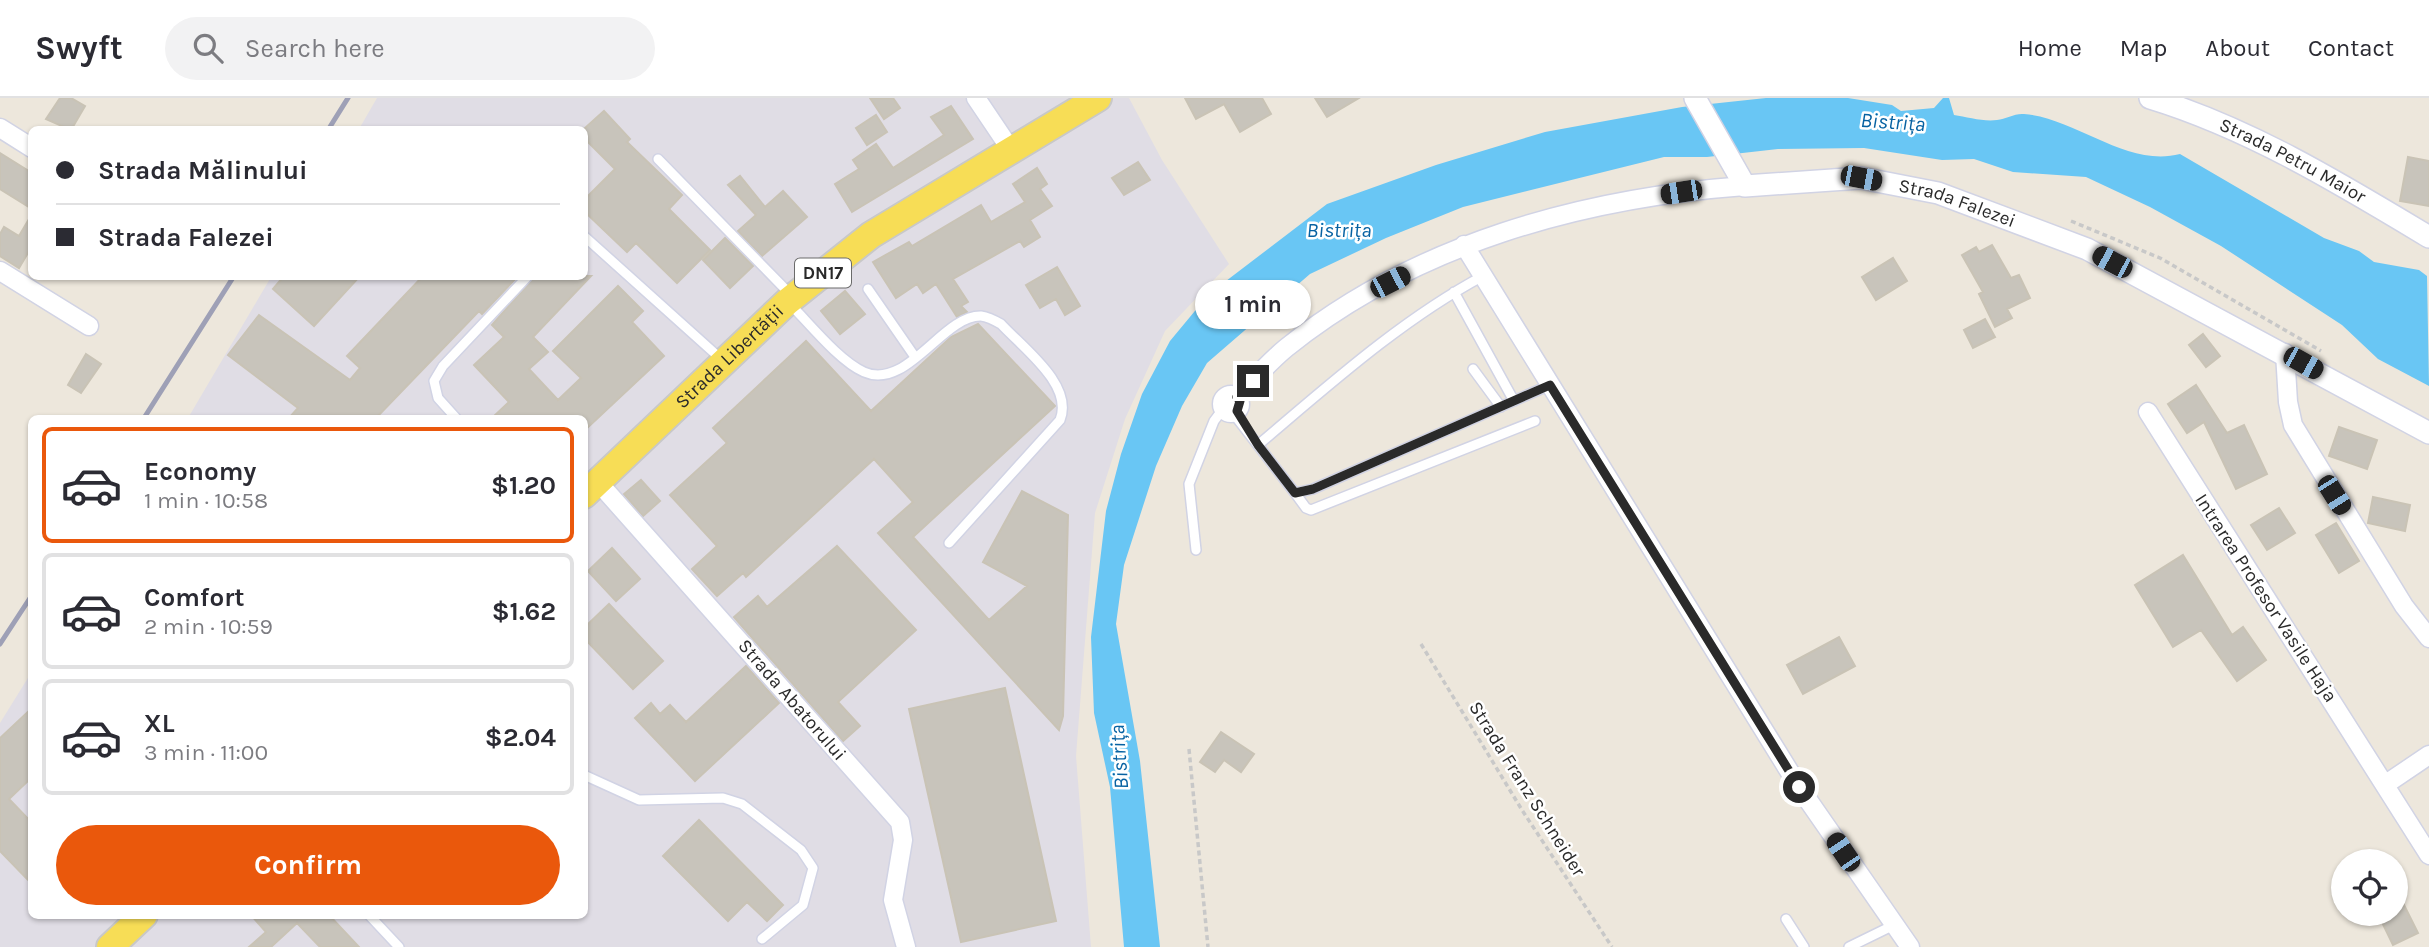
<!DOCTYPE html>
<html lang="en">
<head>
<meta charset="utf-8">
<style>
	body { margin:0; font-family:Karla,sans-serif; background:#f2f2f3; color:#2b2b33; height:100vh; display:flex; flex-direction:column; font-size:26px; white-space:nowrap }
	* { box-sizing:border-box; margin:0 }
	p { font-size:23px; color:#7c7c81 }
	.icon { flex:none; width:38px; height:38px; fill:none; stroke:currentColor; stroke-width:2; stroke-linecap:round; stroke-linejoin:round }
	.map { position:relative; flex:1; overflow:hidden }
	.details { position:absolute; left:28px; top:317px; width:560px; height:504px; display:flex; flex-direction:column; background:#fff; border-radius:10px; box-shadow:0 2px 5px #0004 }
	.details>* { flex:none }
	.top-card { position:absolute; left:28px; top:28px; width:560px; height:154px; border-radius:10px; box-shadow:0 2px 5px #0004; display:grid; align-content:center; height:154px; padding:0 28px; background:#fff }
	.buttons { position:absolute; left:2331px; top:751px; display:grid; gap:14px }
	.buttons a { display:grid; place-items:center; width:77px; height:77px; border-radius:50%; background:#fff; box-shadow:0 2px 5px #0004; font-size:35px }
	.end { position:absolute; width:32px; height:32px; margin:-16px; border:9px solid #2a2a2a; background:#fff; box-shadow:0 0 0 4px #fff }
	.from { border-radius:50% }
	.bubble { position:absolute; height:49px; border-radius:24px; background:#fff; box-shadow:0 2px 5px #0004; font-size:23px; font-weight:700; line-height:49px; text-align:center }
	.car { position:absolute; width:21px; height:42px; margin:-21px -10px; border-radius:9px; box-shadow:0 0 5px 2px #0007; background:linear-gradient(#222 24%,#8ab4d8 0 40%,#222 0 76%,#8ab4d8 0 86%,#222 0) }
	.top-card b { display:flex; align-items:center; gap:24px; height:66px; font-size:26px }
	.top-card b+b { border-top:2px solid #e1e1e2 }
	.top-card i { width:18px; height:18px; background:#2b2b33 }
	ul { padding:12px 0 0; list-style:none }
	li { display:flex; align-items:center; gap:21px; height:116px; margin:0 14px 10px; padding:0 14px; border:4px solid #e1e1e2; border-radius:10px }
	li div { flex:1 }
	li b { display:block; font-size:26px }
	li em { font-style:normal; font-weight:700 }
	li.selected { border-color:#ea580c }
	li>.icon { width:63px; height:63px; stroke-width:1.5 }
	.cta { display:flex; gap:14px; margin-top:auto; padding:14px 28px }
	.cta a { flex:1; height:80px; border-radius:42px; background:#ea580c; color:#fff; font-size:28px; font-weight:700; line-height:80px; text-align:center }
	header { display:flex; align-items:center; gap:42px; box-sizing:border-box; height:98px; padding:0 35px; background:#fff; border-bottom:2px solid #e1e1e2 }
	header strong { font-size:33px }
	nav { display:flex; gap:38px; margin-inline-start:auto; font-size:24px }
	.search { width:490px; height:63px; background:#f2f2f3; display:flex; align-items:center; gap:18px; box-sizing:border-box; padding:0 24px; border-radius:38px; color:#7c7c81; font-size:26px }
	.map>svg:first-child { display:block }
</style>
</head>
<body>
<header>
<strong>Swyft</strong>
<div class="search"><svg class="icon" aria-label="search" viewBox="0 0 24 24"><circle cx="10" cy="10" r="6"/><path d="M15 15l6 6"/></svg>Search here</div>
<nav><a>Home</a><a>Map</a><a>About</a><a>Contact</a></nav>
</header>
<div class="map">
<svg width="2429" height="849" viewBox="0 0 2429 849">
	<rect width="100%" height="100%" fill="#ede7dc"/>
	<path fill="#e0dde5" d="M 377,0 L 1129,0 L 1162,62 L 1229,166 L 1165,233 L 1125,321 L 1095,415 L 1076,658 L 1091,849 L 0,849 L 0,625 L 31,575 L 32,817 L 584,817 L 584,320 L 188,320 L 271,179 L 584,178 L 584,32 L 359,31 Z"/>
	<path fill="#69c6f4" d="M 1766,0 L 1848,0 L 1892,7 L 1901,13 L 1934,10 L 1943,0 L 1949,0 L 1954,17 C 1967,19 1984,24 1997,22 C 2006,21 2015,15 2024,16 C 2076,20 2127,70 2180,56 L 2324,140 L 2359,153 L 2374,164 L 2419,172 L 2427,178 L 2429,288 L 2378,261 L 2342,227 L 2221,148 L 2150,109 L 2086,79 L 2013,74 L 1974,61 L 1942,62 L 1864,50 L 1778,51 L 1707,59 L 1664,59 L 1463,109 L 1386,140 L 1310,176 L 1207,265 L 1182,308 L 1156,368 L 1124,467 L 1116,526 L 1140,663 L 1160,849 L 1124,849 L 1110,689 L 1094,615 L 1091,539 L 1106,413 L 1121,356 L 1142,296 L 1170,243 L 1209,196 L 1327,106 L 1436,67 L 1545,34 L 1682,9 Z"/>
	<path fill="#c8c4bb" stroke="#c9c3b5" stroke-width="2" d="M 60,0 L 71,0 L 85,8 L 71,32 L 46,21 Z
		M 870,0 L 893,0 L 900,10 L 884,21 Z
		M 1185,0 L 1262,0 L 1271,16 L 1240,34 L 1224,6 L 1196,21 Z
		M 1315,0 L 1359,0 L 1327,19 Z
		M 951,8 L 973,41 L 852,114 L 835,86 L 859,71 L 853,62 L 876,46 L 893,70 L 944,37 L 931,19 Z
		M 604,13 L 630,41 L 627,44 L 682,97 L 669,111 L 710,152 L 677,185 L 636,145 L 627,154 L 584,113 L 584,102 L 615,71 L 584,40 L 584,31 Z
		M 876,17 L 887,34 L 867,47 L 856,30 Z
		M 0,55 L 32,75 L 32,111 L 0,91 Z
		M 2408,59 L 2429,63 L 2429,108 L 2400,103 Z
		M 1138,64 L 1150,82 L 1124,97 L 1112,80 Z
		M 1037,70 L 1047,86 L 1040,91 L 1052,108 L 1030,122 L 1040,139 L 1024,149 L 1020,143 L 953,181 L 968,204 L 961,208 L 967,214 L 957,219 L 936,186 L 923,195 L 917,186 L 896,200 L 873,164 L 909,144 L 912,148 L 981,107 L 991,124 L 1025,104 L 1013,86 Z
		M 740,78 L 765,109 L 783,93 L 807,119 L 762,158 L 738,133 L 756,117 L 728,87 Z
		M 32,116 L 32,148 L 19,170 L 0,158 L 0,136 L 4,129 L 19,138 Z
		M 725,140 L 753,168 L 730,190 L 703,162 Z
		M 1992,147 L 2011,180 L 2019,177 L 2030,200 L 2007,211 L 2012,220 L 1995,229 L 1979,196 L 1983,194 L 1962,157 L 1976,149 L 1979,154 Z
		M 1893,160 L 1907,183 L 1876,202 L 1862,179 Z
		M 1057,169 L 1080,208 L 1065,217 L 1056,201 L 1040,210 L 1026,187 Z
		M 284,178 L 360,178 L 314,228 L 273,191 Z
		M 423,178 L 518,178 L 482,216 L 479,213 L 376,320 L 289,320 L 298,310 L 228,257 L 259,217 L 350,282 L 360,270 L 347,258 Z
		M 535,178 L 591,178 L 533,239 L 548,254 L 529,271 L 558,302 L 581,280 L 553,253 L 618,188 L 643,213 L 632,224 L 664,258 L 584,333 L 584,320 L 492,320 L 509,304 L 474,267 L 504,239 L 492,227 Z
		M 845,193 L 865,216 L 840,236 L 821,213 Z
		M 1985,221 L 1995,239 L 1973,250 L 1964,232 Z
		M 978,226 L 1055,308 L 913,439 L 989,522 L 1027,488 L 983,464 L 1022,393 L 1068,417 L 1063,618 L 1059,632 L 878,435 L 913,404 L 874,361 L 746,479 L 743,475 L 717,498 L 692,471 L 717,448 L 670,397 L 727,345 L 713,330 L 806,243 L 871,313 L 951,239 Z
		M 2203,236 L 2220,258 L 2206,269 L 2189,247 Z
		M 86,256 L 101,266 L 81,295 L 68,287 Z
		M 2196,287 L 2227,335 L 2244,327 L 2267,376 L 2236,391 L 2204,324 L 2187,335 L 2168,306 Z
		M 2339,329 L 2377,342 L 2367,371 L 2329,358 Z
		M 641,382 L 660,403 L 643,418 L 624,396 Z
		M 2373,399 L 2410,407 L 2405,433 L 2368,425 Z
		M 2279,410 L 2295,435 L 2267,452 L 2251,427 Z
		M 2336,425 L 2359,463 L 2339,475 L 2316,437 Z
		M 837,448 L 916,532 L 838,604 L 860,628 L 843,643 L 734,519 L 758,498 L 767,509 Z
		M 612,450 L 640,481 L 616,503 L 588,473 Z
		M 2183,457 L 2232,537 L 2243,529 L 2266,562 L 2237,583 L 2201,532 L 2173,549 L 2135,487 Z
		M 609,506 L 663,563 L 633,591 L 584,540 L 584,530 Z
		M 1839,539 L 1855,568 L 1803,596 L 1787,567 Z
		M 746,568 L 779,605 L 695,683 L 635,620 L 651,605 L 660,616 L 670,607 L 686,624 Z
		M 1005,590 L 1056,823 L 961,844 L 909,611 Z
		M 32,610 L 32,679 L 9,701 L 32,725 L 32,786 L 0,753 L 0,640 Z
		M 1221,634 L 1254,656 L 1241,674 L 1224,662 L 1215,674 L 1200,664 Z
		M 699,722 L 783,807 L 767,823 L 747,804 L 728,823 L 663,758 Z
		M 2396,791 L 2418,835 L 2393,847 L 2378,816 L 2396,816 Z
		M 251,817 L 329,817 L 359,849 L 320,849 L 297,825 L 271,849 L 249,849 L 266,834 Z"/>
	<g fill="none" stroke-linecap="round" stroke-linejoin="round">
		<g stroke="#d1d3e4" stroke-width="12">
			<path id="service" d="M 658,61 L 791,197
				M 584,138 L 721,261
				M 868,191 L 915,259
				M 1454,194 L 1514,303
				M 789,205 C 809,225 839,263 864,274 C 907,293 943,217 981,218 C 988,219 994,222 1001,226 C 1023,250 1074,287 1060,322 L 949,445
				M 1473,271 L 1501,309
				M 1233,315 L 1295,395 L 1313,391 L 1550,287
				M 456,320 L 438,300 L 434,283 L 443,268 L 528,178
				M 1258,347 C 1329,287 1401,222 1483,178
				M 1295,395 L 1306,410 L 1311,412 L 1535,323
				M 1196,452 L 1189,386 L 1214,323 L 1223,311
				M 584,677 L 639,702 L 723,700 L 742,706 L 801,752 L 813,770 L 803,807 L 762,841
				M 369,817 L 399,849
				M 1786,821 L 1804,849
				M 1849,849 L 1894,827"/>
		</g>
		<g stroke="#d1d3e4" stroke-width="21">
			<path id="minor" d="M 976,0 L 1011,52
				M 0,30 L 32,50
				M 1464,147 L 1799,689 L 1910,849
				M 0,173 L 89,228
				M 2285,255 L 2288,304 L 2293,327 L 2404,508 L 2429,540
				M1222 306a9 9 0 1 1 18 0a9 9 0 1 1-18 0Z
				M 1237,299 C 1253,282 1269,264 1286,250 C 1415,146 1582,100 1745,88
				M 2148,314 L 2429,757
				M 598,384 L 900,724 L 903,742 L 893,802 L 906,849
				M 2386,686 L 2429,657"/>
		</g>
		<g stroke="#d1d3e4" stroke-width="24">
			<g id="tertiary">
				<path id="s1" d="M 1695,0 L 1745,88 L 1861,80 L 1938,95 L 2087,151 L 2429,335"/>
				<path id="s2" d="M 2150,0 C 2249,30 2341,86 2429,139"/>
			</g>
		</g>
		<g stroke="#c8c8c8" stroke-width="30">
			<g id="primary">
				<path id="s3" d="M 584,397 L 787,204 L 871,137 L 1098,0"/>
				<path d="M 110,849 L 144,817"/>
			</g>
		</g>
		<path stroke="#c8c8c8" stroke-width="3.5" stroke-dasharray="5 3.5" stroke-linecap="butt" d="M 2071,123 L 2160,160 L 2321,253
			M 1421,546 L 1522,712 L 1612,849
			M 1189,651 L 1208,849"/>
		<use href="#service" stroke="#fff" stroke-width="9"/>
		<use href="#minor" stroke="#fff" stroke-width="18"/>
		<use href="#tertiary" stroke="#fff" stroke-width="21"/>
		<use href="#primary" stroke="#f7dd56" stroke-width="26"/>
		<path stroke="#9ea0b6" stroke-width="5" d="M 328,32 L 348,0
			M 144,320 L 234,178
			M 0,546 L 32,497"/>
	</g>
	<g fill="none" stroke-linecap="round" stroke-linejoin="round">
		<path stroke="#2a2a2a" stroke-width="9" d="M 1253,283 L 1237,299 L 1240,303 L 1237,313 L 1258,347 L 1295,395 L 1313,391 L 1550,287 L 1799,689"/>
	</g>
	<g text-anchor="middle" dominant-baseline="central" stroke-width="5" stroke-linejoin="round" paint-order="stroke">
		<rect fill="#fff" stroke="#6a6a6a" stroke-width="2" x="795" y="160.5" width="56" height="29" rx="5"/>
		<g font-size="18" font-weight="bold" fill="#2a2a2a">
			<text x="823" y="175">DN17</text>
		</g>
		<g font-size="19" fill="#2a2a2a" stroke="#fff">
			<text stroke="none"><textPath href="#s2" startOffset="156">Strada Petru Maior</textPath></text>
			<text stroke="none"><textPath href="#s1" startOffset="317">Strada Falezei</textPath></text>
			<text stroke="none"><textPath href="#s3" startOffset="201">Strada Libertății</textPath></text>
			<text transform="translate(2266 500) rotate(57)">Intrarea Profesor Vasile Haja</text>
			<text transform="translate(792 602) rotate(49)">Strada Abatorului</text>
			<text transform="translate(1527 691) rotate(58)">Strada Franz Schneider</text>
		</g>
		<g font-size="21" font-style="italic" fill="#0762a2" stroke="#fff">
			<text transform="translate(1893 24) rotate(4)">Bistrița</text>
			<text x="1339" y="132">Bistrița</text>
			<text transform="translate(1119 659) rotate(-94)">Bistrița</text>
		</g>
	</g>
</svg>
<div class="buttons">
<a><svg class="icon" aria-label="locate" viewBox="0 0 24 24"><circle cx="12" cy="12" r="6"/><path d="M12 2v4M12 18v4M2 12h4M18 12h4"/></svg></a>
</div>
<i class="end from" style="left:1799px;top:689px"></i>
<i class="end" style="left:1253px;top:283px"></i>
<div class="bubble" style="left:1195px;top:182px;width:116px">1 min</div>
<i class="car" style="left:1861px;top:80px;rotate:101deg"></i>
<i class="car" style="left:1681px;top:94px;rotate:261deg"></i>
<i class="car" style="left:2112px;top:164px;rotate:298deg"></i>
<i class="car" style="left:1390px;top:184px;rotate:63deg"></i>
<i class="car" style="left:2303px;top:265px;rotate:119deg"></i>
<i class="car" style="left:2334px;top:397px;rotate:148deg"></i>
<i class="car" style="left:1843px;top:754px;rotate:326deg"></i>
<div class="top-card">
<b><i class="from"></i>Strada Mălinului</b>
<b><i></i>Strada Falezei</b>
</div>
<section class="details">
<ul>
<li class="selected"><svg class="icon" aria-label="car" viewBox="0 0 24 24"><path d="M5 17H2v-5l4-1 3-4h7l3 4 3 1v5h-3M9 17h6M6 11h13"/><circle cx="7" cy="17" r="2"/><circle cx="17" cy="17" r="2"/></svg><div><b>Economy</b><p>1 min · 10:58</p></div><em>$1.20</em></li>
<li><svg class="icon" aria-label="car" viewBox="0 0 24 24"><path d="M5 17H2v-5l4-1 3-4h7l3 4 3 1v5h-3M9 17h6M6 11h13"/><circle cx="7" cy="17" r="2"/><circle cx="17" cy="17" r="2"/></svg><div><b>Comfort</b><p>2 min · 10:59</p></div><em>$1.62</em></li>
<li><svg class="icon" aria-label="car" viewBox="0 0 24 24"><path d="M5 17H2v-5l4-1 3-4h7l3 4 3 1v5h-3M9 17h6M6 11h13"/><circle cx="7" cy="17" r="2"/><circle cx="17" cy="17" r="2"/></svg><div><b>XL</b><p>3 min · 11:00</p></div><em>$2.04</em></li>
</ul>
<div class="cta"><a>Confirm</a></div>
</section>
</div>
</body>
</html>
